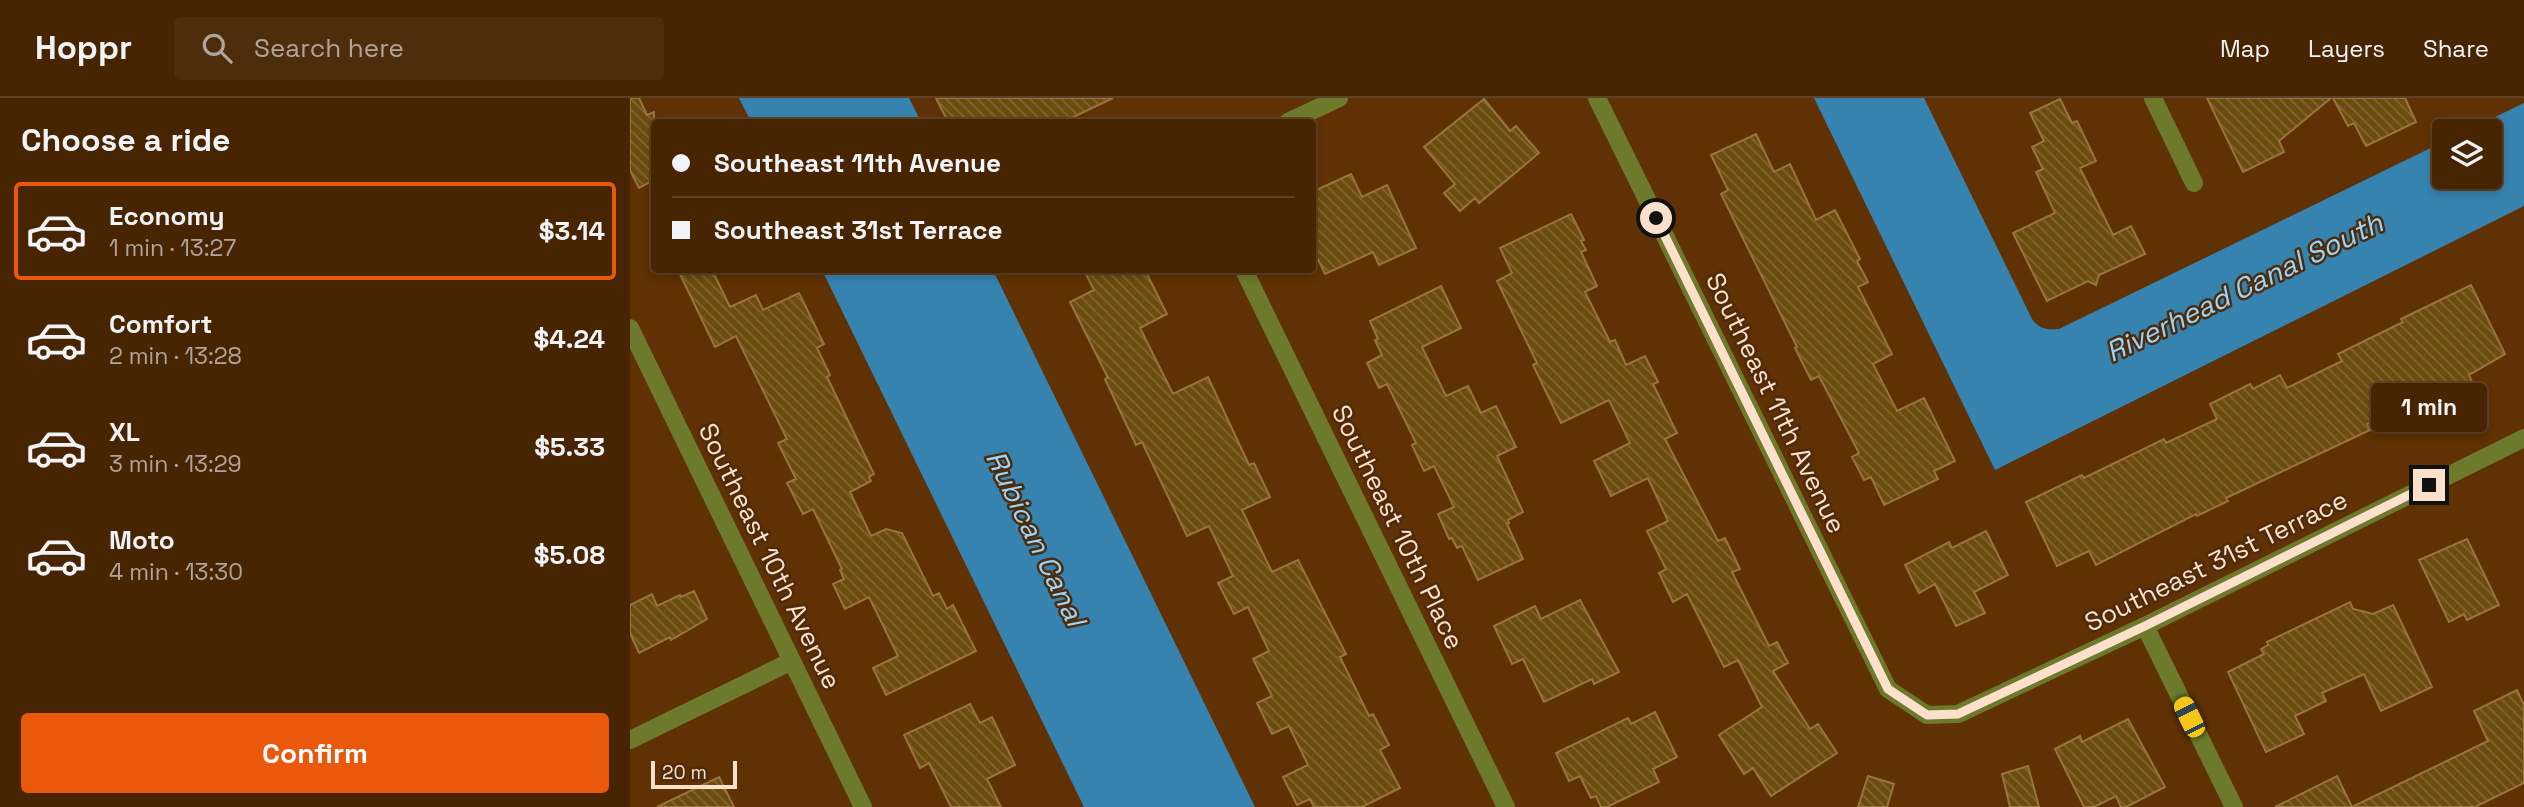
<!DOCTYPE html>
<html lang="en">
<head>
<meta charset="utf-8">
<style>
	body { margin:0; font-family:"Space Grotesk",sans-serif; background:#4e2d0d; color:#f1f3f6; height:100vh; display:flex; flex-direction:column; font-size:26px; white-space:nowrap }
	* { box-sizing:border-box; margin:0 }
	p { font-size:23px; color:#b0a59a }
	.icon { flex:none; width:38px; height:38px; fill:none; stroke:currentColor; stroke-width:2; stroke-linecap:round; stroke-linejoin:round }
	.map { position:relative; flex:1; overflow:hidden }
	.panel { display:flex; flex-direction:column; background:#472503; width:630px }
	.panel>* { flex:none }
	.guide { position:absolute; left:21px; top:21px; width:665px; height:154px; border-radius:7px; box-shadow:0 4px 10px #0003,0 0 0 2px #5f4225; display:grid; align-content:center; height:154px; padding:0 21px; background:#472503 }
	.controls { position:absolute; left:1802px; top:21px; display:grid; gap:14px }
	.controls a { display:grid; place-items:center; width:70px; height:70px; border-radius:7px; background:#472503; box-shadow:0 4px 10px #0003,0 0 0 2px #5f4225; font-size:35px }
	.scale { position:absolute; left:21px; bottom:18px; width:86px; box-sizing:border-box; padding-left:7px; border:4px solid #fde0cb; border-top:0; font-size:19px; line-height:24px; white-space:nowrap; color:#fde0cb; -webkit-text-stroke:5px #4e2b0b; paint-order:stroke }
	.end { position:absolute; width:32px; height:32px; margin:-16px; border:9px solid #fde0cb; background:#111; box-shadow:0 0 0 4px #111 }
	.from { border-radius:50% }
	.bubble { position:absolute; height:49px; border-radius:7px; background:#472503; box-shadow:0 4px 10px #0003,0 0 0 2px #5f4225; font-size:23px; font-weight:700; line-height:49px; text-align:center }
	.car { position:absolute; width:21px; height:42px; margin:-21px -10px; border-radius:9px; box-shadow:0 0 5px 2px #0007; background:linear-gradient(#f5c518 24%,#345 0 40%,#f5c518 0 76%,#345 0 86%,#f5c518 0) }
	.guide b { display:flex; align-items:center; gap:24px; height:66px; font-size:26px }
	.guide b+b { border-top:2px solid #5f4225 }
	.guide i { width:18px; height:18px; background:#f1f3f6 }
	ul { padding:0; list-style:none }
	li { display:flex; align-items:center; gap:21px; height:98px; margin:0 14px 10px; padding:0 7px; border:4px solid transparent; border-radius:7px }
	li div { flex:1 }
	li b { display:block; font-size:26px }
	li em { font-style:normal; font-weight:700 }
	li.on { border-color:#ea580c }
	li>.icon { width:63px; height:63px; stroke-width:1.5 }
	h2 { padding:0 21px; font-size:32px; line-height:84px }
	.cta { display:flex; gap:14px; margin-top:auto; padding:14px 21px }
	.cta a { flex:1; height:80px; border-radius:7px; background:#ea580c; color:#fff; font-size:28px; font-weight:700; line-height:80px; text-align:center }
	header { display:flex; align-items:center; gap:42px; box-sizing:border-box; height:98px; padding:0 35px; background:#472503; border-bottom:2px solid #5f4225 }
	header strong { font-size:33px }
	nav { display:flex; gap:38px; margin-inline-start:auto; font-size:24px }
	.search { width:490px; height:63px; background:#4e2d0d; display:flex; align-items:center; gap:18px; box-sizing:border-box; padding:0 24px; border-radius:7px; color:#b0a59a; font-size:26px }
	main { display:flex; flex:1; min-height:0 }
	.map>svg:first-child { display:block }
</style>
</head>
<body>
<header>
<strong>Hoppr</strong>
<div class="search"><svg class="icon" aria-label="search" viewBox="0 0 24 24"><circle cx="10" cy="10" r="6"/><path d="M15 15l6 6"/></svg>Search here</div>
<nav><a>Map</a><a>Layers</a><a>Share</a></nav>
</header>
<main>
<section class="panel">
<h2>Choose a ride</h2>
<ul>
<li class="on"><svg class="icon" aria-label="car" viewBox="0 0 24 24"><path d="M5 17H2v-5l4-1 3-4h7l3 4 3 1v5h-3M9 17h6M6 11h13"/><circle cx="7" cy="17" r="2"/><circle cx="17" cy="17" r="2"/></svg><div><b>Economy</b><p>1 min · 13:27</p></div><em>$3.14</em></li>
<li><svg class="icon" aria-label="car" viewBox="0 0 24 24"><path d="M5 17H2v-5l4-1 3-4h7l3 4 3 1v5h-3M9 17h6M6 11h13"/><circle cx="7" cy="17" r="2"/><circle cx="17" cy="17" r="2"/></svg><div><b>Comfort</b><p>2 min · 13:28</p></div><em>$4.24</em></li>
<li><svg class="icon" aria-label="car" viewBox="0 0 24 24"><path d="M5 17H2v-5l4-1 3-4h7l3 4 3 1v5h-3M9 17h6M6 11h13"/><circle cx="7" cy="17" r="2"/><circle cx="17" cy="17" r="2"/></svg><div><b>XL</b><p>3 min · 13:29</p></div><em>$5.33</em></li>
<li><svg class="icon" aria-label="car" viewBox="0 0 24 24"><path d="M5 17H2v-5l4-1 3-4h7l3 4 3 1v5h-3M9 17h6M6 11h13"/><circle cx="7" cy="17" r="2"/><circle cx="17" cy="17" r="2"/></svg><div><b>Moto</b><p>4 min · 13:30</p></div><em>$5.08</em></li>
</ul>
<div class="cta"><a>Confirm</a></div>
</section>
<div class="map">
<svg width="1894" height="709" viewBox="0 0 1894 709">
	<defs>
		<pattern id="building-back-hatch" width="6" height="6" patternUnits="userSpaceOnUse" patternTransform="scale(1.75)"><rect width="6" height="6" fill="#6c4c0e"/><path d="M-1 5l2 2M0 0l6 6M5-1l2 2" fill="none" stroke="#826630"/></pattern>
	</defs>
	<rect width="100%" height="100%" fill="#5f3104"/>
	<path fill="#3683b0" d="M 109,0 L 279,0 L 291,24 L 121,24 Z
		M 1184,0 L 1294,0 L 1402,221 C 1409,231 1417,232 1429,231 L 1815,43 L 1815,79 L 1860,79 L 1860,33 L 1836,33 L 1894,5 L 1894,108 L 1365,372 Z
		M 192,172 L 363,172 L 625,709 L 454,709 Z"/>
	<path fill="url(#building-back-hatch)" stroke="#97753d" stroke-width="2" d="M 0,0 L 9,0 L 17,17 L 24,14 L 24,82 L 9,90 L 0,72 Z
		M 306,0 L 483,0 L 433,24 L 318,24 Z
		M 1577,0 L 1701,0 L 1649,43 L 1654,54 L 1613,74 Z
		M 1703,0 L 1775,0 L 1786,24 L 1736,48 L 1724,25 L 1718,28 Z
		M 854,1 L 880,33 L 886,28 L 909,55 L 849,105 L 845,100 L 830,113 L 814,95 L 825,86 L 794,49 Z
		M 1430,1 L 1442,25 L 1447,23 L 1466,63 L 1450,70 L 1483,137 L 1501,128 L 1515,156 L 1469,177 L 1466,187 L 1458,183 L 1417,203 L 1383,135 L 1425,115 L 1406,74 L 1413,71 L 1402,49 L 1414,43 L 1400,15 Z
		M 1126,36 L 1144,74 L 1160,66 L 1186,122 L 1205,112 L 1230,161 L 1227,163 L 1238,184 L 1228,189 L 1262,256 L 1243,266 L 1267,313 L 1294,300 L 1325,363 L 1304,373 L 1308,381 L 1254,407 L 1241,379 L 1234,382 L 1222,359 L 1229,355 L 1189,278 L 1181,282 L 1165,250 L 1167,249 L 1091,96 L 1098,92 L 1081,57 Z
		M 721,76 L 732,99 L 757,87 L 786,150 L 749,167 L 743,154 L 695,176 L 682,149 L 682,94 Z
		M 941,116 L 954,142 L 951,143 L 956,152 L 951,154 L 967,188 L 955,194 L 980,244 L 985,242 L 996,267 L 1015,258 L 1028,284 L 1023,286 L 1047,335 L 1035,341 L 1088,443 L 1095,440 L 1110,471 L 1102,474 L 1139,548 L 1147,544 L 1158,565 L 1143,573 L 1180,631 L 1188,626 L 1207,655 L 1141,698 L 1123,670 L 1114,676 L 1089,637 L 1132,609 L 1108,562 L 1094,569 L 1057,496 L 1043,504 L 1029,475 L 1036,471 L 1017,433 L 1038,423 L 1018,380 L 981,398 L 964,363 L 1000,345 L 979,302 L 931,325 L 903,267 L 907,265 L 867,183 L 882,175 L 870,150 Z
		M 48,172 L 82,172 L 100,209 L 126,197 L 133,212 L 169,195 L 194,246 L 187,250 L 200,277 L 197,279 L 244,376 L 239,379 L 241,383 L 220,394 L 241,438 L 256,431 L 272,435 L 303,498 L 309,495 L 317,511 L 323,507 L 346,553 L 256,597 L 243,570 L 268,558 L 239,499 L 215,511 L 203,486 L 214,481 L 210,472 L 212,471 L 183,411 L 173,416 L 157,385 L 166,381 L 148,345 L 157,341 L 106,238 L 85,249 Z
		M 454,172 L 515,172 L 537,216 L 510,230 L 543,296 L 578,279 L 619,367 L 624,365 L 640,399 L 612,412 L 642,474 L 668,462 L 716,556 L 710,559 L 739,618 L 743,616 L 759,647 L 750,652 L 770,690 L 732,709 L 684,709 L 680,701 L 667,707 L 653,679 L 678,667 L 659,628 L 642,636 L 627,605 L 642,598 L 623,561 L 639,553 L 618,509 L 604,516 L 588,485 L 603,478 L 579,428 L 557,438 L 512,344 L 506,347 L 475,281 L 478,280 L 440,204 L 464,192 Z
		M 1841,187 L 1875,256 L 1839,277 L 1842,284 L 1810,299 L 1807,292 L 1737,326 L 1740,332 L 1596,400 L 1598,403 L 1567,418 L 1566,416 L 1466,467 L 1459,453 L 1427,468 L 1396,404 L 1452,377 L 1454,380 L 1534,341 L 1536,345 L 1587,321 L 1580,306 L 1620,286 L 1623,291 L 1650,277 L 1657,290 L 1712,263 L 1708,256 L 1773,224 L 1771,221 Z
		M 811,188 L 831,230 L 792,249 L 816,298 L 838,288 L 851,315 L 866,308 L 886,349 L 867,358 L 893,414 L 878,422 L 879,425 L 877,426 L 893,461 L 848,482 L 832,448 L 827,450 L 822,440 L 819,441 L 808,416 L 824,409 L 804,368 L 794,373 L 782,347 L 786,345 L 757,286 L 749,290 L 737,265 L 752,257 L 745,242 L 748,241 L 740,223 Z
		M 1356,433 L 1378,477 L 1344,494 L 1355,515 L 1326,528 L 1305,486 L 1289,495 L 1275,467 L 1319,444 L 1322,450 Z
		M 1837,441 L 1869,507 L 1837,522 L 1834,516 L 1819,524 L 1789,462 Z
		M 64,493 L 77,521 L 41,542 L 40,539 L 9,555 L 0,535 L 0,507 L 22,496 L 27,508 L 50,497 L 51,499 Z
		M 950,502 L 989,574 L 964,586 L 962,581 L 914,604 L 893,561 L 882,566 L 864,528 L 905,508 L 911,521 Z
		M 1720,504 L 1723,511 L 1743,516 L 1763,507 L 1802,589 L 1751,613 L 1734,576 L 1692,595 L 1696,603 L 1665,618 L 1674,636 L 1636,654 L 1598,574 L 1634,556 L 1631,551 L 1638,547 L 1637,544 Z
		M 1887,592 L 1894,607 L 1894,685 L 1845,709 L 1645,709 L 1707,678 L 1722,709 L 1858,643 L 1844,613 Z
		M 340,606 L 350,625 L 362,619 L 385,667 L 357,681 L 371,709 L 321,709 L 299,665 L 290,670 L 274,637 Z
		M 1025,614 L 1047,659 L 1023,671 L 1029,684 L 977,709 L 971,709 L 966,698 L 961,700 L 950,678 L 939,683 L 926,655 L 998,620 L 1001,626 Z
		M 1498,621 L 1535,689 L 1496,709 L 1491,709 L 1486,698 L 1464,709 L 1454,709 L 1425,651 L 1450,638 L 1452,644 Z
		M 1398,668 L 1409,709 L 1380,709 L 1372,676 Z
		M 1238,678 L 1264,686 L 1257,709 L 1228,709 Z
		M 89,679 L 104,709 L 27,709 Z"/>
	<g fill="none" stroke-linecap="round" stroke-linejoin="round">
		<path stroke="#6d7a2c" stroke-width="18" d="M 967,0 L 1258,591 L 1297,617 L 1328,616 L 1515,528 L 1894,340
			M 1523,0 L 1564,85
			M 658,24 L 709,0
			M 614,172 L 876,709
			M 0,230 L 233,709
			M 1515,528 L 1604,709
			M 0,642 L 162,563"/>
	</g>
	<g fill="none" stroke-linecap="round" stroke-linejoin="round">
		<path stroke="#fde0cb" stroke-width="9" d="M 1026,120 L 1258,591 L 1297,617 L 1328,616 L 1515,528 L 1799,387"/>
	</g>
	<g text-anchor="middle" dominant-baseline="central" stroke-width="5" stroke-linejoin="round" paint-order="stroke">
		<g font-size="26" fill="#fde0cb" stroke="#4e2b0b">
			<text transform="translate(1146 305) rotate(64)">Southeast 11th Avenue</text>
			<text transform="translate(768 429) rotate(64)">Southeast 10th Place</text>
			<text transform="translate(140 458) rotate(64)">Southeast 10th Avenue</text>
			<text transform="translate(1586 463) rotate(-26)">Southeast 31st Terrace</text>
		</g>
		<g font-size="28" font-style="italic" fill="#9cd5fc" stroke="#4e2b0b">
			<text transform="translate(1614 189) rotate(-26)">Riverhead Canal South</text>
			<text transform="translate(406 440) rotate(64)">Rubican Canal</text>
		</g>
	</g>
</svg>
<div class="controls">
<a><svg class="icon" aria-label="layers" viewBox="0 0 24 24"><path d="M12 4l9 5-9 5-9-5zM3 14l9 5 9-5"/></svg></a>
</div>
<div class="scale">20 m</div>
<i class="end from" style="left:1026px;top:120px"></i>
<i class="end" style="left:1799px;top:387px"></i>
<div class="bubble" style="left:1741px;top:285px;width:116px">1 min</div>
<i class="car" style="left:1559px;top:619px;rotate:334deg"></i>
<div class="guide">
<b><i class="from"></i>Southeast 11th Avenue</b>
<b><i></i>Southeast 31st Terrace</b>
</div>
</div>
</main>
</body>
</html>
